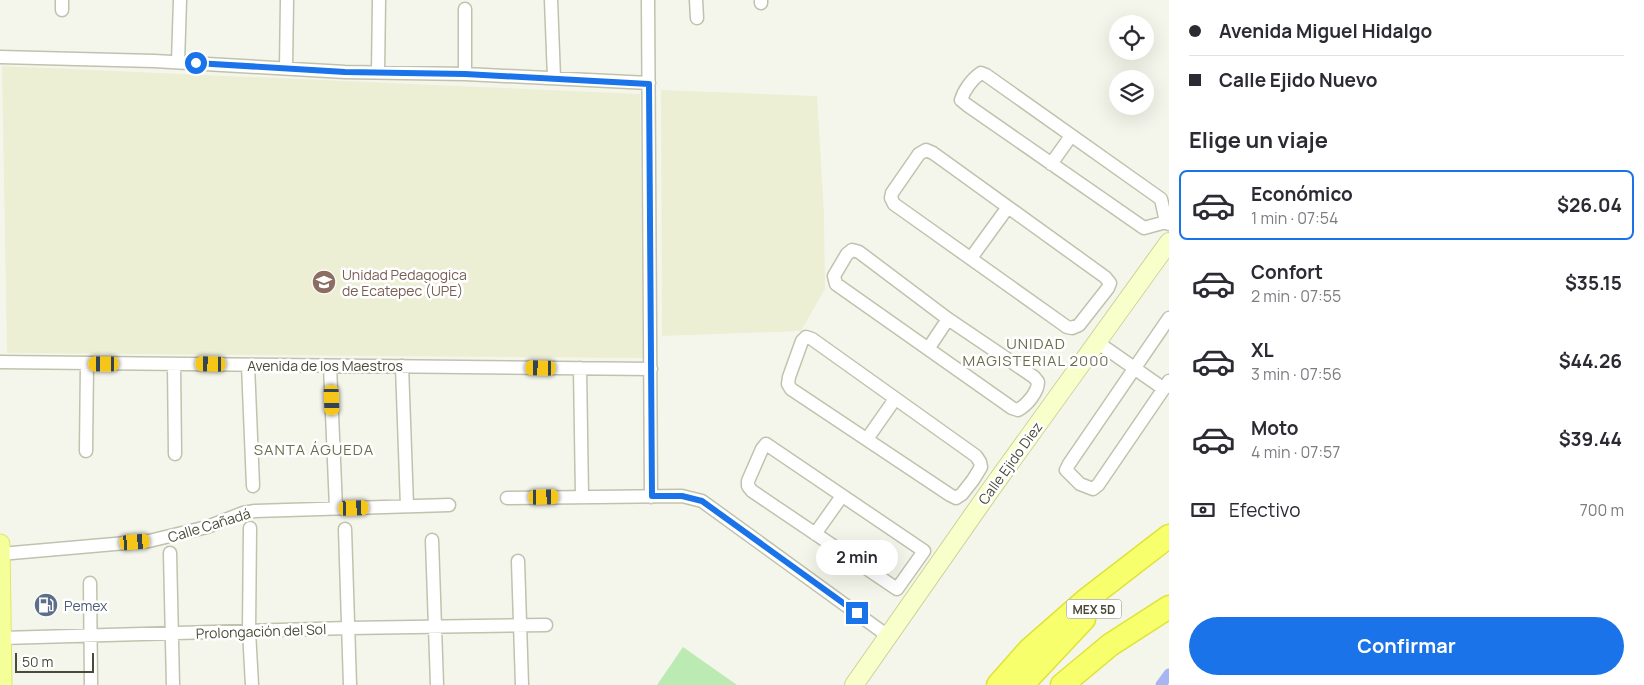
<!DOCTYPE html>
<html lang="es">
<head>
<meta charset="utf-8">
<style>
	body { margin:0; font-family:Manrope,sans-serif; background:#f7f7f7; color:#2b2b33; height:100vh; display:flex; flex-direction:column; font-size:19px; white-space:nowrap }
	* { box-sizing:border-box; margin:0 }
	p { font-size:16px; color:#7c7c81 }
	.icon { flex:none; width:28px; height:28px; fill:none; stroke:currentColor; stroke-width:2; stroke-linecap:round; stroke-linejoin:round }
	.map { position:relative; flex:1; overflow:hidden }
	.panel { display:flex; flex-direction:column; background:#fff; width:475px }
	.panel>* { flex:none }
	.top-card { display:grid; align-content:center; height:110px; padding:0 20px; background:#fff }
	.tools { position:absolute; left:1109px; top:15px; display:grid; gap:10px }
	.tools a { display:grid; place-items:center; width:45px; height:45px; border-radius:50%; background:#fff; box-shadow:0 5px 20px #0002; font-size:25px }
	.scale { position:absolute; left:15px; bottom:12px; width:79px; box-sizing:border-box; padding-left:5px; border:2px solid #4a4a38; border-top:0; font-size:14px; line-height:18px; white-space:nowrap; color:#4a4a38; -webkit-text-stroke:4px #fff; paint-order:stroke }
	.end { position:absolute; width:22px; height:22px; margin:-11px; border:6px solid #1a73e8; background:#fff; box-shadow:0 0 0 2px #fff }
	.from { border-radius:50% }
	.bubble { position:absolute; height:35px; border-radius:18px; background:#fff; box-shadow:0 5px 20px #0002; font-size:16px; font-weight:700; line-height:35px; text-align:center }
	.car { position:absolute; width:15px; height:30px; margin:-15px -8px; border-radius:6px; box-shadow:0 0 4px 1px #0007; background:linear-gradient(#f5c518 24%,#345 0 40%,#f5c518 0 76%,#345 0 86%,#f5c518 0) }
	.top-card b { display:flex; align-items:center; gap:18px; height:48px; font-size:19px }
	.top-card b+b { border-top:1px solid #e1e1e2 }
	.top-card i { width:12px; height:12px; background:#2b2b33 }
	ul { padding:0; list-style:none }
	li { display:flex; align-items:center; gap:15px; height:70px; margin:0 10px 8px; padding:0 10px; border:2px solid transparent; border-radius:8px }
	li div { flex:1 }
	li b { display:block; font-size:19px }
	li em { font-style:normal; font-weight:700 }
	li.current { border-color:#1a73e8 }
	li>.icon { width:45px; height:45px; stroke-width:1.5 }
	h2 { padding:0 20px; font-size:22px; line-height:60px }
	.pay { display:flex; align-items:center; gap:12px; height:55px; padding:0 20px; font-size:19px }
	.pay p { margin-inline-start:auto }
	.cta { display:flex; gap:10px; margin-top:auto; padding:10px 20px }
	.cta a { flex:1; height:58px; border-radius:30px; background:#1a73e8; color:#fff; font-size:20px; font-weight:700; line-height:58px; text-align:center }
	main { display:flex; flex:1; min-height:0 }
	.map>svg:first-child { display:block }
</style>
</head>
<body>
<main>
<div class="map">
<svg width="1169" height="685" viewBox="0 0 1169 685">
	<rect width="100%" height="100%" fill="#f5f6eb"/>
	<path fill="#ecefd4" d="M 2,66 L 640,94 L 643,358 L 7,353 Z
		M 661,90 L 817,96 L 824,213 L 825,289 L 801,331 L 662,336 Z"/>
	<path fill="#bceab3" d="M 683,647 L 737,685 L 657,685 Z"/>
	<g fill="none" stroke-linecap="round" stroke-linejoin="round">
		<path stroke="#a7b6f3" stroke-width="11" d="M 1161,685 L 1169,674"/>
		<g stroke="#c1c2ad" stroke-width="15">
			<path id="street" d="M 551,0 L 554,78
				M 648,0 L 651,497
				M 696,0 L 697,18
				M 761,0 L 761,3
				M 62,10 L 62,0
				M 0,57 L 154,61 L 345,72 L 465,74 L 649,83
				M 178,62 L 180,0
				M 286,68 L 287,0
				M 378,72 L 379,0
				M 465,74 L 465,9
				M 926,150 L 933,153 L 1105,277 L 1110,283 L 1108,288 L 1079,325 L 1072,328 L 1067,327 L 894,204 L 891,198 L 892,193 L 919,154 Z
				M 1051,164 L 1071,136
				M 1166,222 L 1144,228 L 967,105 L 961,100 C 964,90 972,79 981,73 L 986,75 L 1161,199 L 1166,222 L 1169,224
				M 852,250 L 859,252 L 948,319 L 1034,377 L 1038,382 C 1038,392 1027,405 1018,410 L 1012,408 L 836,284 L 834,276 L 847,254 Z
				M 971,258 L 1008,207
				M 1169,318 L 1069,464 L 1066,470 L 1080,484 L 1093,489 L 1098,485 L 1169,381
				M 806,337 L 812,339 L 976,456 L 980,462 L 981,467 L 973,480 L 962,494 L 956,498 L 950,495 L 791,389 L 788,384 L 789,377 L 802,341 Z
				M 1097,342 L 1164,389
				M 928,349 L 948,319
				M 0,362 L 651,369
				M 174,364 L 175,454
				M 248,365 L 253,486
				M 330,366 L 336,508
				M 402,366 L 407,506
				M 580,368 L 582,496
				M 867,439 L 895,399
				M 766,444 L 924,551 L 897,589 L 752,491 L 748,486 L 748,481 L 762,449 Z
				M 86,451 L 87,363
				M 507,498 L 682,496 L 702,501 L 888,636
				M 250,528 L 249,631 L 252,685
				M 345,529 L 350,685
				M 815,534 L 842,496
				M 432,540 L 437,685
				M 170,553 L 173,685
				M 0,554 L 149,541 L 207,527 L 243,513 L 255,511 L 449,505
				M 518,561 L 522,685
				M 90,583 L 91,685
				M 2,638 L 348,628 L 546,625"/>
		</g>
		<g stroke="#ccd397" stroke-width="20">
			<path id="secondary" d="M 854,685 L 989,492 L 1169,242"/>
		</g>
		<g stroke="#dce767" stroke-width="21">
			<path id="primary" d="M 0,544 L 2,685"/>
		</g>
		<g stroke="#dfe238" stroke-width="25">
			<path id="highway" d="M 998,685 L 1029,650 L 1086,600 L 1169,536
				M 1022,685 L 1084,619
				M 1062,685 L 1110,645 L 1169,607"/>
		</g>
		<use href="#street" stroke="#fff" stroke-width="12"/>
		<use href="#secondary" stroke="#f8ffcb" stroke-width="18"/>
		<use href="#primary" stroke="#f5ff9a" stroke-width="19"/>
		<use href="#highway" stroke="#f7ff6c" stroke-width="22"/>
	</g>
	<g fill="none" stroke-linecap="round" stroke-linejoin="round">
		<path stroke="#1a73e8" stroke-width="6" d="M 196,63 L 345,72 L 465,74 L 649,84 L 652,496 L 682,496 L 702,501 L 857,613"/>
	</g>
	<defs>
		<g id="school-disc" transform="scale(1.25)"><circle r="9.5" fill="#8d6e63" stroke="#fff"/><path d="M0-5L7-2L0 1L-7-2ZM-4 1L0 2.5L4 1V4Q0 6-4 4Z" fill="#fff"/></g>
		<g id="fuel-disc" transform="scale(1.25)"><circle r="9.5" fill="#5c6f8a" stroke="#fff"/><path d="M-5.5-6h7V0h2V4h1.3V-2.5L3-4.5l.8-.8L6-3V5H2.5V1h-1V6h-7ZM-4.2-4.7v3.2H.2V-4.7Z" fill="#fff"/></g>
	</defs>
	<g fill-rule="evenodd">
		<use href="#school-disc" x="324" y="282"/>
		<use href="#fuel-disc" x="46" y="605"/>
	</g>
	<g text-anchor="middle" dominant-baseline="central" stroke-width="5" stroke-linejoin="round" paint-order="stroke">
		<rect fill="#fff" stroke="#808074" stroke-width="1" x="1066.5" y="599.5" width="55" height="19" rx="4"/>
		<g font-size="12" font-weight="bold" fill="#4a4a38">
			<text x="1094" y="609">MEX 5D</text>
		</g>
		<g font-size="14" fill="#785e54" stroke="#fff" text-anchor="start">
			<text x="342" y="274">Unidad Pedagogica<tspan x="342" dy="16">de Ecatepec (UPE)</tspan></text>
		</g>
		<g font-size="14" fill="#4a4a38" stroke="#fff">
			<text x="325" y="365">Avenida de los Maestros</text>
			<text transform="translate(1010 463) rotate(-54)">Calle Ejido Diez</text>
			<text transform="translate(209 525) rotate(-17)">Calle Cañadá</text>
			<text transform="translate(261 631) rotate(-2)">Prolongación del Sol</text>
		</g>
		<g font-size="14" fill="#4e5e75" stroke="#fff" text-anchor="start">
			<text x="64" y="605">Pemex</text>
		</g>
		<g font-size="15" letter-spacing="1" fill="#6d6d4f" stroke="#fff">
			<text x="1036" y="343">UNIDAD<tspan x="1036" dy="17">MAGISTERIAL 2000</tspan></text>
			<text x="314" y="449">SANTA ÁGUEDA</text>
		</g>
	</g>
</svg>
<div class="tools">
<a><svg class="icon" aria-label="locate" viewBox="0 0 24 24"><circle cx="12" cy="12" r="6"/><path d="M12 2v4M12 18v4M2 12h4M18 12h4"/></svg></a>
<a><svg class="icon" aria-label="layers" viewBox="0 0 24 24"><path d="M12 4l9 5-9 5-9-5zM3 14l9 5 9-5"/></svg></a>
</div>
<div class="scale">50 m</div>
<i class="end from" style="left:196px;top:63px"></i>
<i class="end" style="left:857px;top:613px"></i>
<div class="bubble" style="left:816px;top:540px;width:82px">2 min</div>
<i class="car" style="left:104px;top:364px;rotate:270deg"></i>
<i class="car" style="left:211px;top:364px;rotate:271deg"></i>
<i class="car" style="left:541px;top:368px;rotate:271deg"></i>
<i class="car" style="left:332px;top:400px;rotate:178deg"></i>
<i class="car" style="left:544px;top:497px;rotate:89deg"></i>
<i class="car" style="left:354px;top:508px;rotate:88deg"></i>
<i class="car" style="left:135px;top:542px;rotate:85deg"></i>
</div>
<section class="panel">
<div class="top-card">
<b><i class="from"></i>Avenida Miguel Hidalgo</b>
<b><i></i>Calle Ejido Nuevo</b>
</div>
<h2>Elige un viaje</h2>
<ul>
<li class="current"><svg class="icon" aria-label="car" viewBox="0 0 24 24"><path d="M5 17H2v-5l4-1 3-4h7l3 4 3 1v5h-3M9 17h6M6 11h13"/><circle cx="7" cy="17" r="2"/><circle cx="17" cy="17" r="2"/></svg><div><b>Económico</b><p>1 min · 07:54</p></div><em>$26.04</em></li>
<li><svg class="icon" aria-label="car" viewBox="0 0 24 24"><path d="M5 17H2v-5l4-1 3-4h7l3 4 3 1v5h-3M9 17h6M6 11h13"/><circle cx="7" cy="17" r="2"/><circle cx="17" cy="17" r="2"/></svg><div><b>Confort</b><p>2 min · 07:55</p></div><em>$35.15</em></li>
<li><svg class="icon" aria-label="car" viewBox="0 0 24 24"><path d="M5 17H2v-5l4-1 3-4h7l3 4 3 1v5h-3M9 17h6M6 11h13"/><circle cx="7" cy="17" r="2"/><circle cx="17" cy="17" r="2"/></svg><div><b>XL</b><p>3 min · 07:56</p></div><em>$44.26</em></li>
<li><svg class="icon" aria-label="car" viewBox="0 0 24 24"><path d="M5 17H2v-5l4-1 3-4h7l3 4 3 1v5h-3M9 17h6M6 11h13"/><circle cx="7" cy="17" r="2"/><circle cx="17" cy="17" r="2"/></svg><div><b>Moto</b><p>4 min · 07:57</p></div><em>$39.44</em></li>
</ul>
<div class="pay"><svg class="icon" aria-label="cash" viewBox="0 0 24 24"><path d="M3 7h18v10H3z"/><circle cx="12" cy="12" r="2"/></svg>Efectivo<p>700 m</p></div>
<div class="cta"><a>Confirmar</a></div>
</section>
</main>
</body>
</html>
